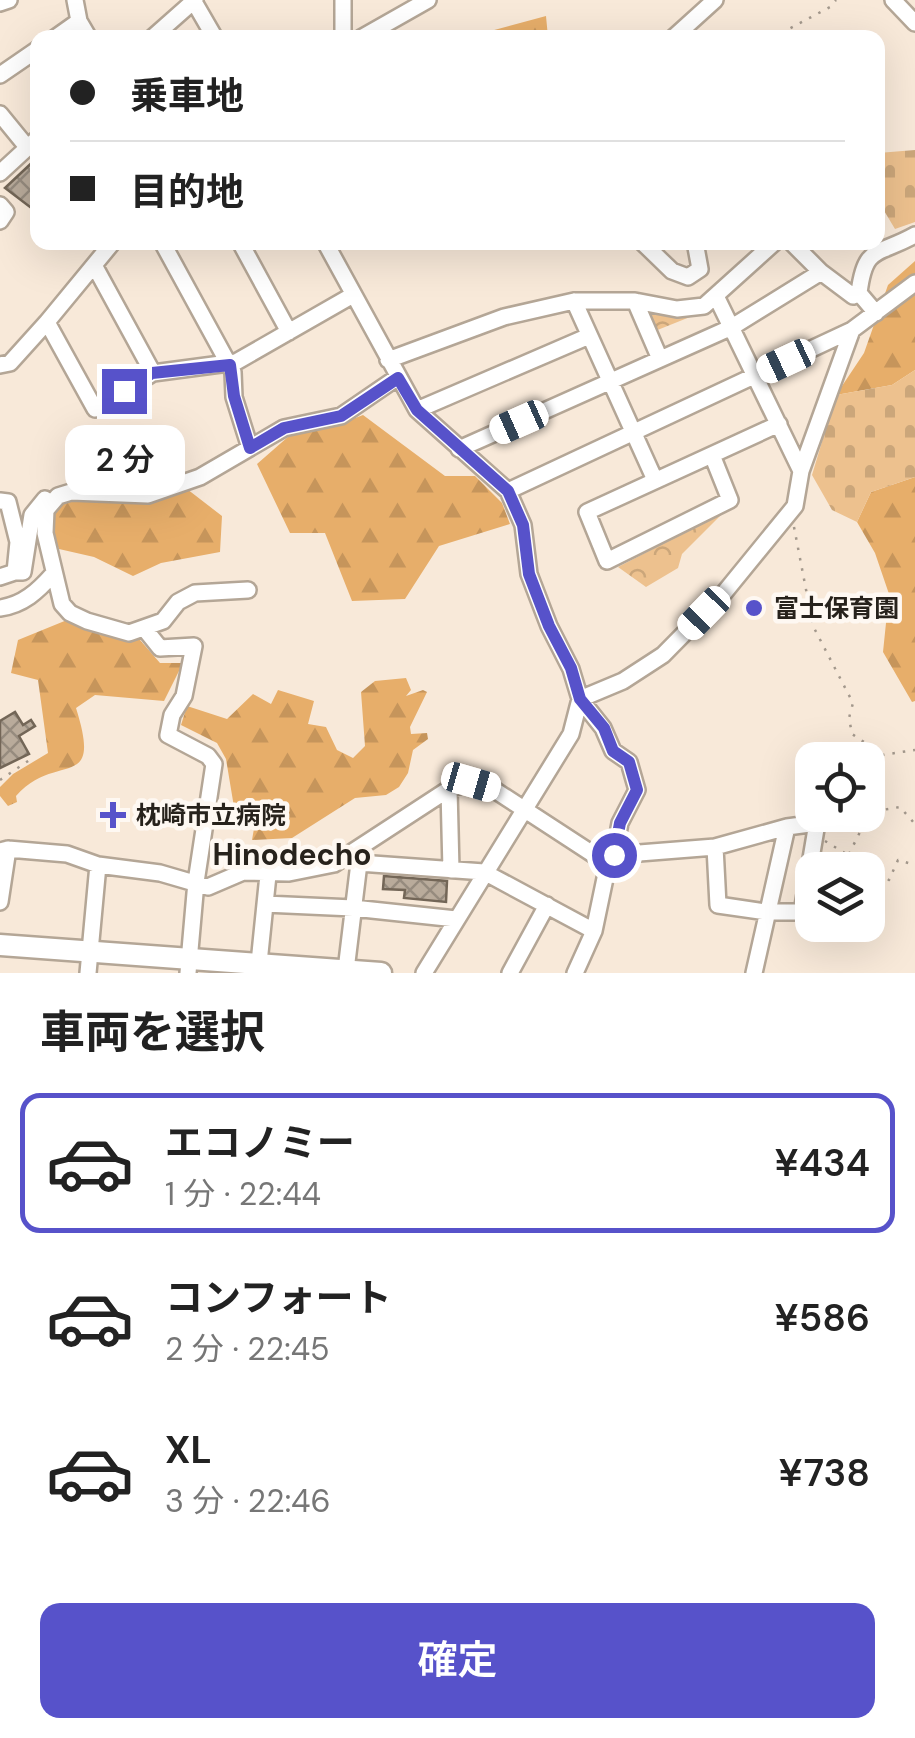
<!DOCTYPE html>
<html lang="ja">
<head>
<meta charset="utf-8">
<style>
	body { margin:0; font-family:"DM Sans","Noto Sans JP",sans-serif; background:#f6f6f6; color:#222; height:100vh; display:flex; flex-direction:column; font-size:38px; white-space:nowrap }
	* { box-sizing:border-box; margin:0 }
	p { font-size:32px; color:#767676 }
	.icon { flex:none; width:55px; height:55px; fill:none; stroke:currentColor; stroke-width:2; stroke-linecap:round; stroke-linejoin:round }
	.map { position:relative; height:973px; overflow:hidden }
	.panel { display:flex; flex-direction:column; background:#fff; flex:1 }
	.panel>* { flex:none }
	.top-card { position:absolute; left:30px; top:30px; width:855px; height:220px; border-radius:20px; box-shadow:0 10px 40px #0002; display:grid; align-content:center; height:220px; padding:0 40px; background:#fff }
	.tools { position:absolute; left:795px; top:742px; display:grid; gap:20px }
	.tools a { display:grid; place-items:center; width:90px; height:90px; border-radius:20px; background:#fff; box-shadow:0 10px 40px #0002; font-size:50px }
	.end { position:absolute; width:45px; height:45px; margin:-22px; border:12px solid #5752ca; background:#fff; box-shadow:0 0 0 5px #fff }
	.from { border-radius:50% }
	.bubble { position:absolute; height:70px; border-radius:20px; background:#fff; box-shadow:0 10px 40px #0002; font-size:32px; font-weight:600; line-height:70px; text-align:center }
	.car { position:absolute; width:30px; height:60px; margin:-30px -15px; border-radius:12px; box-shadow:0 0 8px 2px #0007; background:linear-gradient(#fff 24%,#345 0 40%,#fff 0 76%,#345 0 86%,#fff 0) }
	.top-card b { display:flex; align-items:center; gap:35px; height:95px; font-size:38px }
	.top-card b+b { border-top:2px solid #e0e0e0 }
	.top-card i { width:25px; height:25px; background:#222 }
	ul { padding:0; list-style:none }
	li { display:flex; align-items:center; gap:30px; height:140px; margin:0 20px 15px; padding:0 20px; border:5px solid transparent; border-radius:20px }
	li div { flex:1 }
	li b { display:block; font-size:38px }
	li em { font-style:normal; font-weight:600 }
	li.on { border-color:#5752ca }
	li>.icon { width:90px; height:90px; stroke-width:1.5 }
	h2 { padding:0 40px; font-size:45px; line-height:120px }
	.button { display:flex; gap:20px; margin-top:auto; padding:20px 40px }
	.button a { flex:1; height:115px; border-radius:20px; background:#5752ca; color:#fff; font-size:40px; font-weight:600; line-height:115px; text-align:center }
	.map>svg:first-child { display:block }
</style>
</head>
<body>
<div class="map">
<svg width="915" height="973" viewBox="0 0 915 973">
	<defs>
		<pattern id="forest-firs" width="22" height="20" patternUnits="userSpaceOnUse" patternTransform="scale(2.5)"><rect width="22" height="20" fill="#e7ae6a"/><path d="M5 1l3.5 6h-7zM16 11l3.5 6h-7z" fill="#c6955b"/></pattern>
		<pattern id="cemetery-stones" width="16" height="16" patternUnits="userSpaceOnUse" patternTransform="scale(2.5)"><rect width="16" height="16" fill="#edc18e"/><path d="M2 7V4a2 2 0 0 1 4 0v3zM10 15v-3a2 2 0 0 1 4 0v3z" fill="#cba67a"/></pattern>
		<pattern id="park-crowns" width="20" height="18" patternUnits="userSpaceOnUse" patternTransform="scale(2.5)"><rect width="20" height="18" fill="#edc18e"/><path d="M2 6a3 3 0 1 1 6 0M12 15a3 3 0 1 1 6 0" fill="none" stroke="#cba67a"/></pattern>
		<pattern id="building-cross-hatch" width="8" height="8" patternUnits="userSpaceOnUse" patternTransform="scale(2.5)"><rect width="8" height="8" fill="#b9ab9b"/><path d="M0 0l8 8M0 8l8-8" fill="none" stroke="#968b7e"/></pattern>
	</defs>
	<rect width="100%" height="100%" fill="#f8e9d9"/>
	<path fill="url(#forest-firs)" d="M 546,16 L 548,37 L 470,37 L 472,36 Z
		M 915,261 L 915,370 L 892,385 L 836,395 L 864,353 L 888,285 Z
		M 363,415 L 445,476 L 475,476 L 502,503 L 510,524 L 439,546 L 405,599 L 352,601 L 325,533 L 290,533 L 257,464 L 289,436 L 332,427 Z
		M 915,477 L 915,701 L 912,702 L 883,652 L 889,594 L 875,553 L 857,522 L 871,492 Z
		M 187,489 L 222,516 L 220,552 L 161,563 L 133,576 L 94,557 L 59,549 L 47,522 L 59,504 L 81,493 Z
		M 67,620 L 140,640 L 160,663 L 183,663 L 164,701 L 95,695 L 76,708 C 103,794 57,750 16,796 L 17,802 L 8,806 L 0,796 L 0,787 L 13,774 L 48,753 L 38,680 L 11,673 L 18,640 Z
		M 406,678 L 411,690 L 406,696 L 423,690 L 427,692 L 410,727 L 411,734 L 427,733 L 428,739 L 413,750 L 408,773 L 399,787 L 386,795 L 355,798 L 292,838 L 252,840 L 256,817 L 234,807 L 226,759 L 217,743 L 181,725 L 187,706 L 227,719 L 253,694 L 271,704 L 278,690 L 314,701 L 308,724 L 326,727 L 337,750 L 353,758 L 365,746 L 361,692 L 375,681 Z"/>
	<path fill="url(#cemetery-stones)" d="M 915,150 L 915,222 L 895,229 L 880,204 L 878,153 Z
		M 915,370 L 915,477 L 871,492 L 857,522 L 832,510 L 812,475 L 836,395 L 892,385 Z"/>
	<path fill="url(#park-crowns)" d="M 646,310 L 695,315 L 655,331 Z
		M 724,512 L 682,554 L 678,568 L 646,587 L 618,567 Z"/>
	<path fill="url(#building-cross-hatch)" stroke="#736657" stroke-width="2.5" d="M 38,157 L 38,213 L 5,188 Z
		M 15,712 L 23,725 L 31,720 L 35,726 L 19,736 L 29,754 L 0,768 L 0,721 Z
		M 384,876 L 447,881 L 446,902 L 404,898 L 405,890 L 383,889 Z"/>
	<g fill="none" stroke-linecap="round" stroke-linejoin="round">
		<g stroke="#b4a696" stroke-width="20">
			<path id="minor" d="M 75,0 L 79,21 L 89,38
				M 193,0 L 215,38
				M 893,0 L 915,23
				M 0,3 L 9,0
				M 55,38 L 79,21
				M 152,38 L 195,0
				M 343,38 L 343,0
				M 361,38 L 428,0
				M 673,38 L 715,0
				M 0,75 L 38,49
				M 0,114 L 27,147
				M 0,173 L 38,138
				M 0,205 L 6,212 L 0,221
				M 113,242 L 47,322 L 95,409 L 153,373 L 236,362 L 353,295
				M 162,242 L 233,372 L 234,397 L 250,448
				M 240,242 L 289,332
				M 325,242 L 417,410 L 508,491 L 523,525 L 529,574 L 549,626 L 571,669 L 580,699 L 571,734 L 424,973
				M 642,242 L 672,271 L 688,277 L 700,269 L 695,242
				M 791,242 L 821,272 L 853,296 L 859,293
				M 94,265 L 153,373
				M 716,296 L 801,471
				M 574,301 L 655,480
				M 635,301 L 660,359
				M 876,313 L 859,293 C 865,244 878,256 915,235
				M 388,360 L 504,317 L 574,301 L 635,301 L 677,309 L 704,306 L 775,242
				M 0,365 L 10,363 L 47,322
				M 417,410 L 589,336
				M 459,449 L 732,327 L 821,272
				M 712,455 L 730,500 L 607,561 L 587,512 L 779,424
				M 508,491 L 852,330 L 915,283
				M 0,501 L 8,502 L 18,542 L 15,572 L 0,577
				M 15,572 L 23,572 L 32,515 L 45,499
				M 248,590 L 195,593 L 178,602 L 163,621 L 129,633 L 87,621 L 70,613 L 62,604 L 45,533 L 46,510 L 58,496 L 71,492 L 148,495 L 200,477 L 284,428 L 341,416 L 398,377
				M 0,608 C 23,605 38,591 53,574
				M 144,628 L 160,648 L 194,646 L 184,696 L 172,715 L 168,735 L 208,756 L 214,764 L 196,882 L 188,973
				M 867,760 L 870,757
				M 449,789 L 451,870
				M 715,847 L 718,905 L 766,912 L 802,912 L 817,823
				M 0,851 L 8,849 L 67,854 L 98,865 L 160,873 L 208,887 L 243,872 L 289,873 L 334,864 L 449,789 L 471,782 L 493,789 L 608,864
				M 614,855 L 715,847 L 787,827 L 817,823 L 827,815
				M 359,863 L 484,872 L 594,931
				M 0,902 L 8,849
				M 265,904 L 353,908 L 456,919
				M 259,963 L 268,875
				M 346,970 L 359,863 L 354,857
				M 88,973 L 98,865
				M 510,973 L 547,905
				M 575,973 L 594,931 L 608,864 L 614,855 L 620,823 L 637,790 L 629,762 L 613,751 L 603,728 L 580,699 L 623,681 L 663,655 L 724,593 L 795,506 L 801,471 L 852,330
				M 754,973 L 787,827"/>
		</g>
		<g stroke="#b4a696" stroke-width="25">
			<path id="major" d="M 0,945 L 381,973"/>
		</g>
		<path stroke="#a3988c" stroke-width="2.5" stroke-dasharray="2.5 8" stroke-linecap="butt" d="M 772,38 L 830,7 L 836,0
			M 794,527 L 813,626 L 853,703 L 849,718 L 852,734 L 870,746
			M 882,755 L 915,750
			M 0,780 L 31,759
			M 825,841 L 889,880 L 898,860 L 915,865
			M 849,854 L 870,812 L 900,807 L 915,824
			M 813,925 L 826,936"/>
		<use href="#minor" stroke="#fff" stroke-width="15"/>
		<use href="#major" stroke="#fff" stroke-width="20"/>
	</g>
	<g fill="none" stroke-linecap="round" stroke-linejoin="round">
		<path stroke="#5752ca" stroke-width="12" d="M 124,391 L 152,373 L 230,365 L 234,396 L 250,448 L 284,428 L 341,416 L 398,378 L 417,410 L 508,491 L 523,525 L 529,574 L 549,626 L 571,668 L 580,699 L 604,728 L 613,751 L 629,762 L 637,790 L 620,823 L 614,855"/>
	</g>
	<g fill="#5752ca" stroke="#fef8f2" stroke-width="4">
		<circle cx="754" cy="608" r="10"/>
		<path d="M108 800h10v10h10v10h-10v10h-10v-10h-10v-10h10z"/>
	</g>
	<g text-anchor="middle" dominant-baseline="central" stroke-width="9" stroke-linejoin="round" paint-order="stroke">
		<g font-size="25" font-weight="bold" fill="#27221c" stroke="#fef8f2" text-anchor="start">
			<text x="774" y="608">富士保育園</text>
			<text x="136" y="815">枕崎市立病院</text>
		</g>
		<g font-size="30" font-weight="bold" fill="#27221c" stroke="#fef8f2">
			<text x="292" y="854">Hinodecho</text>
		</g>
	</g>
</svg>
<div class="tools">
<a><svg class="icon" aria-label="locate" viewBox="0 0 24 24"><circle cx="12" cy="12" r="6"/><path d="M12 2v4M12 18v4M2 12h4M18 12h4"/></svg></a>
<a><svg class="icon" aria-label="layers" viewBox="0 0 24 24"><path d="M12 4l9 5-9 5-9-5zM3 14l9 5 9-5"/></svg></a>
</div>
<i class="end from" style="left:614px;top:855px"></i>
<i class="end" style="left:124px;top:391px"></i>
<div class="bubble" style="left:65px;top:425px;width:120px">2 分</div>
<i class="car" style="left:786px;top:361px;rotate:245deg"></i>
<i class="car" style="left:519px;top:422px;rotate:246deg"></i>
<i class="car" style="left:704px;top:613px;rotate:224deg"></i>
<i class="car" style="left:471px;top:782px;rotate:106deg"></i>
<div class="top-card">
<b><i class="from"></i>乗車地</b>
<b><i></i>目的地</b>
</div>
</div>
<section class="panel">
<h2>車両を選択</h2>
<ul>
<li class="on"><svg class="icon" aria-label="car" viewBox="0 0 24 24"><path d="M5 17H2v-5l4-1 3-4h7l3 4 3 1v5h-3M9 17h6M6 11h13"/><circle cx="7" cy="17" r="2"/><circle cx="17" cy="17" r="2"/></svg><div><b>エコノミー</b><p>1 分 · 22:44</p></div><em>¥434</em></li>
<li><svg class="icon" aria-label="car" viewBox="0 0 24 24"><path d="M5 17H2v-5l4-1 3-4h7l3 4 3 1v5h-3M9 17h6M6 11h13"/><circle cx="7" cy="17" r="2"/><circle cx="17" cy="17" r="2"/></svg><div><b>コンフォート</b><p>2 分 · 22:45</p></div><em>¥586</em></li>
<li><svg class="icon" aria-label="car" viewBox="0 0 24 24"><path d="M5 17H2v-5l4-1 3-4h7l3 4 3 1v5h-3M9 17h6M6 11h13"/><circle cx="7" cy="17" r="2"/><circle cx="17" cy="17" r="2"/></svg><div><b>XL</b><p>3 分 · 22:46</p></div><em>¥738</em></li>
</ul>
<div class="button"><a>確定</a></div>
</section>
</body>
</html>
